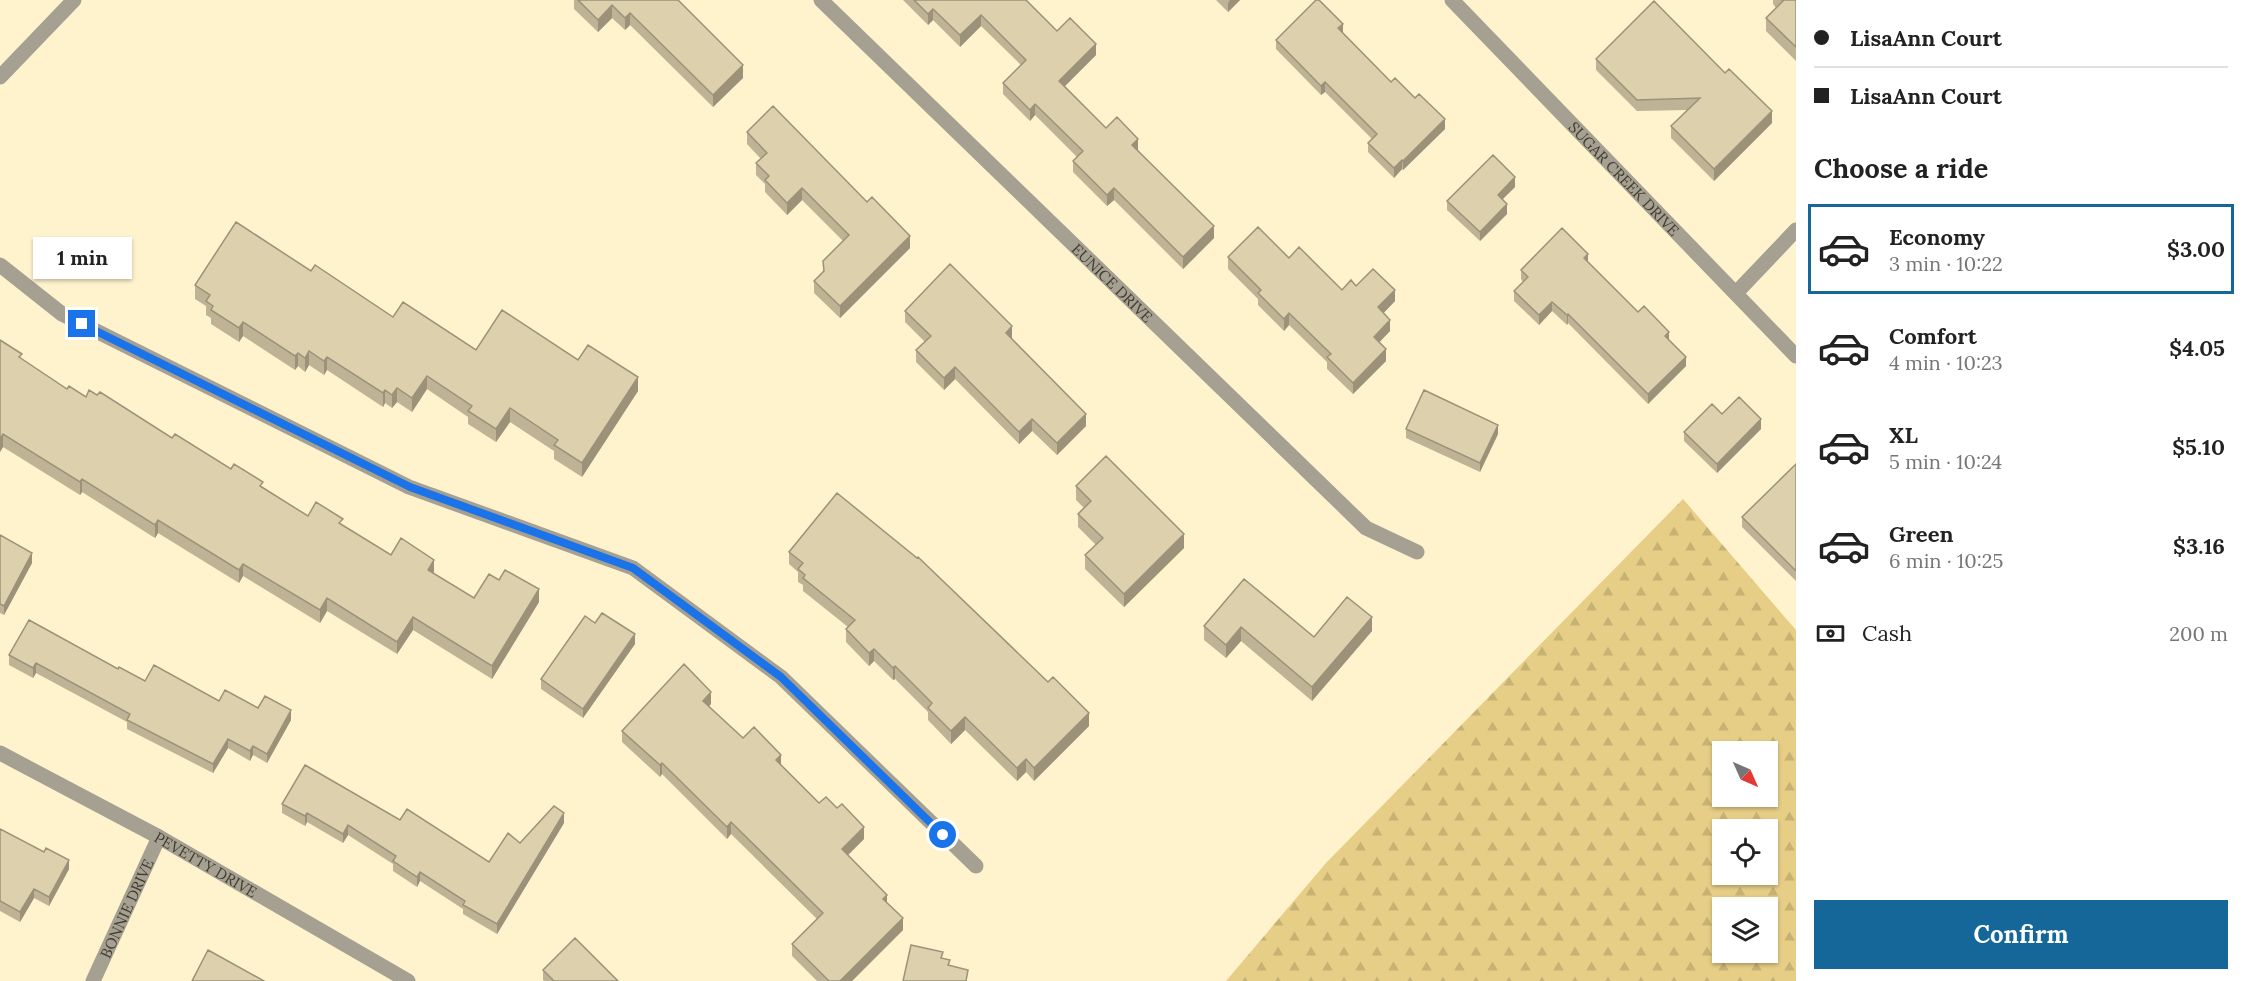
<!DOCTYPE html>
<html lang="en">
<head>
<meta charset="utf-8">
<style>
	body { margin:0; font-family:Lora,serif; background:#f2f2f2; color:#222; height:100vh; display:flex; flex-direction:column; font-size:22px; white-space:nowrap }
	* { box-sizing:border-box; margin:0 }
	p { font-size:20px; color:#767676 }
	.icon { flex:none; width:33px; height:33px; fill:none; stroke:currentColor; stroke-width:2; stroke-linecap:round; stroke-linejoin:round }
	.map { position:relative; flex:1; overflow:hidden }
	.details { display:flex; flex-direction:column; background:#fff; width:450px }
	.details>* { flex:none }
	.guide { display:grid; align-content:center; height:132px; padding:0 18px; background:#fff }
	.needle { width:39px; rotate:135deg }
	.fabs { position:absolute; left:1712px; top:741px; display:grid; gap:12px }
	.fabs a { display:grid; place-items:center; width:66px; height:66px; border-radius:0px; background:#fff; box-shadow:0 2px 4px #0004; font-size:30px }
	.end { position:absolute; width:27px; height:27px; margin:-14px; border:8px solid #1a73e8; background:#fff; box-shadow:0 0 0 3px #fff }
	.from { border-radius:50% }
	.bubble { position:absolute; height:42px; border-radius:0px; background:#fff; box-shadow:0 2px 4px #0004; font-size:20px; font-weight:700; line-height:42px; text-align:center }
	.guide b { display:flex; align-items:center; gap:21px; height:57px; font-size:22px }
	.guide b+b { border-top:2px solid #e0e0e0 }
	.guide i { width:15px; height:15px; background:#222 }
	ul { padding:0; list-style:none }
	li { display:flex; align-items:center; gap:18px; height:90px; margin:0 12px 9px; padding:0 6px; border:3px solid transparent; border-radius:0px }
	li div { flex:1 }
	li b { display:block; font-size:22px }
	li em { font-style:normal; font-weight:700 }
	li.active { border-color:#156799 }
	li>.icon { width:54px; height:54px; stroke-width:1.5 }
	h2 { padding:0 18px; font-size:27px; line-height:72px }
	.pay { display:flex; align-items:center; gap:15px; height:66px; padding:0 18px; font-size:22px }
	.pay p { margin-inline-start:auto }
	.button { display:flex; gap:12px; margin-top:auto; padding:12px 18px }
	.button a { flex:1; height:69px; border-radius:0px; background:#156799; color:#fff; font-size:24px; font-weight:700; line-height:69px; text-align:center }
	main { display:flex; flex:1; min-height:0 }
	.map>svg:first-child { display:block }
</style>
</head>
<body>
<main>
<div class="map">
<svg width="1796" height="981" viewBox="0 0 1796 981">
	<defs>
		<pattern id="forest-firs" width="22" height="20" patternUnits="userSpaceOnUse" patternTransform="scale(1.5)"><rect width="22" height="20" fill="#e7ce86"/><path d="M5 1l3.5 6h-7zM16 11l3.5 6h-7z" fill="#c7b274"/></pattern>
	</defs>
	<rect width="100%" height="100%" fill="#fff3ce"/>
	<path fill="url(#forest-firs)" fill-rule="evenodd" d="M 1683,499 L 1796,630 L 1796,981 L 1226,981 L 1326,863 ZM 1722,752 L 1767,752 L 1767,796 L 1722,796 ZM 1722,830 L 1767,830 L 1767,874 L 1722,874 ZM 1722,908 L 1767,908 L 1767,952 L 1722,952 Z"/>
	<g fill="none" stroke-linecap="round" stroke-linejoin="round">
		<g stroke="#a5a091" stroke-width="15">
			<path id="s1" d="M 821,0 L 1366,528 L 1417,552"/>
			<path id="s2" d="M 1452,0 L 1796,356"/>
			<path d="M 0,77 L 74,0"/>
			<path d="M 0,265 L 62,314 L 409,487 L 633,568 L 781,677 L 976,866"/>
			<path d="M 1736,293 L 1796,230"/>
			<path id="s3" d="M 0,753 L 159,837 L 408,981"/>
			<path id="s4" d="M 93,981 L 159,837"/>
		</g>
	</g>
	<path fill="#beb495" d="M 574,0 L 678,0 L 743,78 L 713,107 L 630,25 L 625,30 L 612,18 L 598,32 L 574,9 Z
		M 903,0 L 1026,0 L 1057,31 L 1096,55 L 1065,86 L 1106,128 L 1138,150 L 1214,238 L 1183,269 L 1114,200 L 1107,206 L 1073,172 L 1073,161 L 1077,157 L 1035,115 L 1030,121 L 1003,94 L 1003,83 L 1021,65 L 981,26 L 960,47 L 933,20 L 928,25 Z
		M 1216,0 L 1240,0 L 1228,12 Z
		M 1773,0 L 1796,0 L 1796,61 L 1766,31 L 1766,18 L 1776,8 L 1773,4 Z
		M 1343,33 L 1391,82 L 1445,129 L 1403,170 L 1402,169 L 1394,178 L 1368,152 L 1368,143 L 1372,139 L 1325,92 L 1321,95 L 1276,49 L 1276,40 Z
		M 1596,59 L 1725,73 L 1772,123 L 1714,181 L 1671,138 L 1671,126 L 1688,110 L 1637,111 L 1596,70 Z
		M 747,132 L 910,248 L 840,318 L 814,293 L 814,281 L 823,271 L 843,241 L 802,200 L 787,215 L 765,192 L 765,184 L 756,175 L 756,163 L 761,159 L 747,144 Z
		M 1515,187 L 1502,199 L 1507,214 L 1480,241 L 1447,210 L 1447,201 Z
		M 1228,257 L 1289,258 L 1342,290 L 1356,286 L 1395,301 L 1383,313 L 1390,331 L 1379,342 L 1386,361 L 1353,394 L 1327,369 L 1327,362 L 1289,325 L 1284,331 L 1258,305 L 1258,299 L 1228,269 Z
		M 1588,262 L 1638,312 L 1669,340 L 1686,366 L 1648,404 L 1568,323 L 1567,325 L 1552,311 L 1539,325 L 1514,301 L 1514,291 L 1523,282 L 1521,279 L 1521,270 Z
		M 311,271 L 393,317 L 476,350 L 578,360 L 638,391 L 582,477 L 554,459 L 554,451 L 510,422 L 496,442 L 468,424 L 468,417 L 427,389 L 412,412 L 397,402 L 392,408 L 385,403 L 383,407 L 327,370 L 324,375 L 309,365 L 305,372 L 298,366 L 295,370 L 243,336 L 239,342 L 211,324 L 211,318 L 206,315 L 206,306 L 195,299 L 195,285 Z
		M 905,311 L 1012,338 L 1012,339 L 1086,426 L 1057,455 L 1032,431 L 1019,444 L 955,379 L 944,390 L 916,362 L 916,350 L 925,342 L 905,322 Z
		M 0,340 L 22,359 L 67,389 L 172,438 L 231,469 L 263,487 L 308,516 L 343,526 L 391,555 L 434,572 L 433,574 L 474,598 L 539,602 L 492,679 L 413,630 L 397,654 L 327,611 L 320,623 L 243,576 L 239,583 L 158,533 L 155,538 L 82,492 L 80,495 L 3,447 L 0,452 Z
		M 1722,414 L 1761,429 L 1717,473 L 1684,441 L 1684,432 Z
		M 1406,429 L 1498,434 L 1480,472 L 1406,438 Z
		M 1796,464 L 1796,581 L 1742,527 L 1742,517 Z
		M 1076,486 L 1184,548 L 1124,607 L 1085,569 L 1085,555 L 1096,545 L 1078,527 L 1078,514 L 1084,508 L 1076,500 Z
		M 0,535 L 32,563 L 4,615 L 0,613 Z
		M 789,552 L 1089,726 L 1034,781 L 1026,772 L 1017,781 L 965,730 L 951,744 L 928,720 L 928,712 L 895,679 L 893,680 L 874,661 L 869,666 L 846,642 L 846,629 L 848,627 L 803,591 L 803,585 L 798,582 L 798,572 L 789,564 Z
		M 1244,579 L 1314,637 L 1372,631 L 1312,701 L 1241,641 L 1226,658 L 1204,640 L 1204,626 Z
		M 595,623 L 635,644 L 583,718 L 541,689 L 541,679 Z
		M 9,655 L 118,669 L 145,681 L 219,701 L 258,708 L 291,720 L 267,763 L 253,755 L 250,761 L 228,748 L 213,773 L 127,729 L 127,722 L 36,673 L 33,678 L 9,665 Z
		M 711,704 L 709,706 L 743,738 L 781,765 L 819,803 L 864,839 L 848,855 L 887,903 L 903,930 L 852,981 L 817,981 L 792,956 L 792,944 L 817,919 L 731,834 L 727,839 L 662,774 L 660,777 L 622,742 L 622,731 Z
		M 282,804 L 400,820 L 489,862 L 520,843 L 564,823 L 497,934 L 463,914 L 463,909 L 420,881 L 417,887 L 393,871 L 393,864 L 348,835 L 343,843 L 307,822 L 305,826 L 282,813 Z
		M 0,829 L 69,869 L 49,906 L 34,898 L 20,922 L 0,911 Z
		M 543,970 L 618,981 L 544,981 L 543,980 Z"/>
	<path fill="#9b9279" d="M 1230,0 L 1240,0 L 1228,12 L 1228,3 Z
		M 612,5 L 612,18 L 598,32 L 598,20 Z
		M 933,9 L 933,20 L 928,25 L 928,14 Z
		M 630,13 L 630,25 L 625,30 L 625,18 Z
		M 981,15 L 981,26 L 960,47 L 960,35 Z
		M 1343,24 L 1343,33 L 1338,28 Z
		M 1096,44 L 1096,55 L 1059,92 L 1059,81 Z
		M 743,65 L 743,78 L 713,107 L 713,95 Z
		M 1325,82 L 1325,92 L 1321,95 L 1321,86 Z
		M 1035,104 L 1035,115 L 1030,121 L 1030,110 Z
		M 1772,111 L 1772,123 L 1714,181 L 1714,169 Z
		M 1445,119 L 1445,129 L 1403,170 L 1403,161 Z
		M 1138,139 L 1138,150 L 1132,156 L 1132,145 Z
		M 1402,160 L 1402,169 L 1394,178 L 1394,168 Z
		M 1515,177 L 1515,187 L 1498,204 L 1498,195 Z
		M 802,188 L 802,200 L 787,215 L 787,203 Z
		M 1114,188 L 1114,200 L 1107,206 L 1107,195 Z
		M 1507,204 L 1507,214 L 1480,241 L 1480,232 Z
		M 1214,226 L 1214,238 L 1183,269 L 1183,257 Z
		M 910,236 L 910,248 L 840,318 L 840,306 Z
		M 1588,254 L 1588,263 L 1584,258 Z
		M 1395,290 L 1395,301 L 1378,319 L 1378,307 Z
		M 1552,302 L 1552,311 L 1539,325 L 1539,315 Z
		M 1289,313 L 1289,325 L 1284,331 L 1284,319 Z
		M 1568,314 L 1568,323 L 1567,325 L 1567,315 Z
		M 1390,320 L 1390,331 L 1374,348 L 1374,337 Z
		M 243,322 L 243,336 L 239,342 L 239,328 Z
		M 1012,326 L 1012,338 L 1006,345 L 1006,333 Z
		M 1669,332 L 1669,341 L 1665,336 Z
		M 1386,349 L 1386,361 L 1353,394 L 1353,383 Z
		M 309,351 L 309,365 L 305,372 L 305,358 Z
		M 298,353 L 298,366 L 295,370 L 295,356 Z
		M 327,357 L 327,370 L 324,375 L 324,361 Z
		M 1686,357 L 1686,366 L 1648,404 L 1648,394 Z
		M 955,367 L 955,379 L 944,390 L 944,378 Z
		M 427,376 L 427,389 L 412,412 L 412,398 Z
		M 638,377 L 638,391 L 582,477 L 582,463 Z
		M 397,388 L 397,402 L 392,408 L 392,395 Z
		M 385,390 L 385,403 L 383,407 L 383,393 Z
		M 510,408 L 510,422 L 496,442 L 496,429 Z
		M 1086,414 L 1086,426 L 1057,455 L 1057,443 Z
		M 1032,419 L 1032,431 L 1019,444 L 1019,432 Z
		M 1761,419 L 1761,429 L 1717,473 L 1717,464 Z
		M 1498,425 L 1498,434 L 1480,472 L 1480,463 Z
		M 3,434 L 3,447 L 0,452 L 0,440 Z
		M 82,479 L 82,492 L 80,495 L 80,482 Z
		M 158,520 L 158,533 L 155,538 L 155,525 Z
		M 1184,534 L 1184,548 L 1124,607 L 1124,594 Z
		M 32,553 L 32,563 L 4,615 L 4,606 Z
		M 434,560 L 434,572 L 428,583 L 428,570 Z
		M 243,564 L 243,576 L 239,583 L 239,570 Z
		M 539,589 L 539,602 L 492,679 L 492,666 Z
		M 327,598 L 327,611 L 320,623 L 320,610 Z
		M 413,617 L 413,630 L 397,654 L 397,642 Z
		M 1372,617 L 1372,631 L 1312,701 L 1312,687 Z
		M 1241,627 L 1241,641 L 1226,658 L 1226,645 Z
		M 635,634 L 635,644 L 583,718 L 583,709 Z
		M 874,649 L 874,661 L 869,666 L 869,653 Z
		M 36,663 L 36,673 L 33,678 L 33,668 Z
		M 895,666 L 895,679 L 893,680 L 893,668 Z
		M 711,692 L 711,704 L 703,713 L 703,701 Z
		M 291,710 L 291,720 L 267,763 L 267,754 Z
		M 1089,713 L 1089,726 L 1034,781 L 1034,768 Z
		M 965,717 L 965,730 L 951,744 L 951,731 Z
		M 228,739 L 228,748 L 213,773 L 213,764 Z
		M 253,746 L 253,755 L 250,761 L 250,751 Z
		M 781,755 L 781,767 L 776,760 Z
		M 1026,759 L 1026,772 L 1017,781 L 1017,768 Z
		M 662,763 L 662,774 L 660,777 L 660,765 Z
		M 307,813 L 307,822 L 305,826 L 305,816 Z
		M 564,813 L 564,823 L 497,934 L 497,924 Z
		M 731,822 L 731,834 L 727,839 L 727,827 Z
		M 348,825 L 348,835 L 343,843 L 343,834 Z
		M 864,827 L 864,839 L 842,861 L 842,849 Z
		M 69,860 L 69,869 L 49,906 L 49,897 Z
		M 420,872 L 420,881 L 417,887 L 417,877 Z
		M 34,889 L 34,898 L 20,922 L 20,912 Z
		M 887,895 L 887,907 L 883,899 Z
		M 903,918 L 903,930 L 852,981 L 840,981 Z"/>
	<path fill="#ddd1ad" stroke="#9b9279" stroke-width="1.5" d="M 578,0 L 678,0 L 743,65 L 713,95 L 630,13 L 625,18 L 612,5 L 598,20 Z
		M 914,0 L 1026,0 L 1057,31 L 1070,18 L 1096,44 L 1059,81 L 1106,128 L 1117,117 L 1138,139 L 1132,145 L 1214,226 L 1183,257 L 1114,188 L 1107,195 L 1073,161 L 1083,151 L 1035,104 L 1030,110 L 1003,83 L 1026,60 L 981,15 L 960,35 L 933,9 L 928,14 Z
		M 1316,0 L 1319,0 L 1343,24 L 1338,28 L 1391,82 L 1395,78 L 1415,98 L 1419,94 L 1445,119 L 1403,161 L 1402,160 L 1394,168 L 1368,143 L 1377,134 L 1325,82 L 1321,86 L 1276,40 Z
		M 1782,0 L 1796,0 L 1796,47 L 1766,18 L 1783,1 Z
		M 1654,1 L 1725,73 L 1729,69 L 1772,111 L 1714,169 L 1671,126 L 1700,98 L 1637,100 L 1596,59 Z
		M 773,106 L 867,202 L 872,197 L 910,236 L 840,306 L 814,281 L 824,271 L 823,261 L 849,235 L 802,188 L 787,203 L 765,180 L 769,176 L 756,163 L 767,153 L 747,132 Z
		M 1493,155 L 1515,177 L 1498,195 L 1507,204 L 1480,232 L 1447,201 Z
		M 236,222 L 311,271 L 315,265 L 393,317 L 403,302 L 476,350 L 502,310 L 578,360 L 588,345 L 638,377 L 582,463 L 554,445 L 558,440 L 510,408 L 496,429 L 468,411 L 472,406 L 427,376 L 412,398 L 397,388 L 392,395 L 385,390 L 383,393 L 327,357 L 324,361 L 309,351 L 305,358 L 298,353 L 295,356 L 243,322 L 239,328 L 211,310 L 213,306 L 206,301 L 210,295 L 195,285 Z
		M 1258,227 L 1289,258 L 1299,247 L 1342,290 L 1351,280 L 1356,286 L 1373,269 L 1395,290 L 1378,307 L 1390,320 L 1374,337 L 1386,349 L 1353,383 L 1327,357 L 1331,354 L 1289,313 L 1284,319 L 1258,293 L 1261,290 L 1228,257 Z
		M 1562,228 L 1588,254 L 1584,258 L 1638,312 L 1644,306 L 1669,332 L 1665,336 L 1686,357 L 1648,394 L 1568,314 L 1567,315 L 1552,302 L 1539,315 L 1514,291 L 1528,277 L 1521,270 Z
		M 950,264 L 1012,326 L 1006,333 L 1086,414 L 1057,443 L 1032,419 L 1019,432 L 955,367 L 944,378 L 916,350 L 931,336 L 905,311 Z
		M 0,340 L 22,354 L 19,357 L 67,389 L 69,386 L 86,397 L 89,390 L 97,395 L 100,392 L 172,438 L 175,434 L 231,469 L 234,464 L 263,482 L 260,486 L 308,516 L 316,502 L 343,519 L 339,523 L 391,555 L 401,538 L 434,560 L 428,570 L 474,598 L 489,574 L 499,580 L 505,570 L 539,589 L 492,666 L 413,617 L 397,642 L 327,598 L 320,610 L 243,564 L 239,570 L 158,520 L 155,525 L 82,479 L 80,482 L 3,434 L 0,440 Z
		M 1424,390 L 1498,425 L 1480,463 L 1406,429 Z
		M 1739,397 L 1761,419 L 1717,464 L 1684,432 L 1712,404 L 1722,414 Z
		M 1106,456 L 1184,534 L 1124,594 L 1085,555 L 1103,538 L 1078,514 L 1091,501 L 1076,486 Z
		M 1796,464 L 1796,571 L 1742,517 Z
		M 837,493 L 917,558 L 918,557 L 1048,682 L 1053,677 L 1089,713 L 1034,768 L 1026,759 L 1017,768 L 965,717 L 951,731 L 928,708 L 932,703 L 895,666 L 893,668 L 874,649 L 869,653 L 846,629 L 855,620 L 803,578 L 805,575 L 798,569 L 803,563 L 789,552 Z
		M 0,535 L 32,553 L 4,606 L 0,604 Z
		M 1244,579 L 1314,637 L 1347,597 L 1372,617 L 1312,687 L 1241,627 L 1226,645 L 1204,626 Z
		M 602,613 L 635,634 L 583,709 L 541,679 L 585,616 L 595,623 Z
		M 29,620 L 118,669 L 119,667 L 145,681 L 154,665 L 219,701 L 225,690 L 258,708 L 265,696 L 291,710 L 267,754 L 253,746 L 250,751 L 228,739 L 213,764 L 127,720 L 130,714 L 36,663 L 33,668 L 9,655 Z
		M 684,664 L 711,692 L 703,701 L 743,738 L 754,727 L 781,755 L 776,760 L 819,803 L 826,797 L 837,808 L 842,804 L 864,827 L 842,849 L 887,895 L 883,899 L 903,918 L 840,981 L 829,981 L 792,944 L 823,913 L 731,822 L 727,827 L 662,763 L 660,765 L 622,731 Z
		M 305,765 L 400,820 L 407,809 L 489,862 L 508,833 L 520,843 L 554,806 L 564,813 L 497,924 L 463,905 L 465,901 L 420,872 L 417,877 L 393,861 L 396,856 L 348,825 L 343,834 L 307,813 L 305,816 L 282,804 Z
		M 0,829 L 44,852 L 46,848 L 69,860 L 49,897 L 34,889 L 20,912 L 0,901 Z
		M 575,938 L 618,981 L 554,981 L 543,970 Z
		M 911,945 L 943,952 L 941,958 L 950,960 L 948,965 L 968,970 L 966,981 L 903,981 Z
		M 208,950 L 264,981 L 192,981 Z"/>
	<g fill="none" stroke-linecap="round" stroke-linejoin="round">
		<path stroke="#1a73e8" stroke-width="8" d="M 82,324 L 410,487 L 633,568 L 781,677 L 943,835"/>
	</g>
	<g text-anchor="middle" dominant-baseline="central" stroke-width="5" stroke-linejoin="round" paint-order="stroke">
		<g font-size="15" fill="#403b2c" stroke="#fff">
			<text stroke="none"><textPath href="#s2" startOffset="248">SUGAR CREEK DRIVE</textPath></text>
			<text stroke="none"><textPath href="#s1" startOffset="406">EUNICE DRIVE</textPath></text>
			<text stroke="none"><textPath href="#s3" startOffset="234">PEVETTY DRIVE</textPath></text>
			<text stroke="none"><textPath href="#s4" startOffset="80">BONNIE DRIVE</textPath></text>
		</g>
	</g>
</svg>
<div class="fabs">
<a><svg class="needle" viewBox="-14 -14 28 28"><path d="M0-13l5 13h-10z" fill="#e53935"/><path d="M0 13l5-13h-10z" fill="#767676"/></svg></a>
<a><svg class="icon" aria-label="locate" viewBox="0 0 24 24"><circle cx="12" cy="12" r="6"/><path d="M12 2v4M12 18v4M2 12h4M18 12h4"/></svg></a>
<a><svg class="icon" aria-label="layers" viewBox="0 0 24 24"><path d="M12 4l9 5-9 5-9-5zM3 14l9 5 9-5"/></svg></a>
</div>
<i class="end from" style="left:943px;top:835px"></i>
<i class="end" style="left:82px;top:324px"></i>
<div class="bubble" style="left:33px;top:237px;width:99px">1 min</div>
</div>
<section class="details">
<div class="guide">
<b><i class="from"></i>LisaAnn Court</b>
<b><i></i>LisaAnn Court</b>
</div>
<h2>Choose a ride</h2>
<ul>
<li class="active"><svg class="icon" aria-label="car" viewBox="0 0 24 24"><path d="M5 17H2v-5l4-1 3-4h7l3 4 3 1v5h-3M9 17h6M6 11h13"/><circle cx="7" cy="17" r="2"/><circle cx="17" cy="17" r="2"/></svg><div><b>Economy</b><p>3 min · 10:22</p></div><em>$3.00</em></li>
<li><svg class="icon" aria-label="car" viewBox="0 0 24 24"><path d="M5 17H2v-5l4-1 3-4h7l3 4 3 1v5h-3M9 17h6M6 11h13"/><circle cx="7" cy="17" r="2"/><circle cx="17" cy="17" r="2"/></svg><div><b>Comfort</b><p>4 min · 10:23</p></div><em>$4.05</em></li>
<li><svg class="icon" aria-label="car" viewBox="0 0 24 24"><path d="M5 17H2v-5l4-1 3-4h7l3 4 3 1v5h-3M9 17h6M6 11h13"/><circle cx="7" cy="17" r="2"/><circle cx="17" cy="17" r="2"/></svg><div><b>XL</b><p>5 min · 10:24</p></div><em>$5.10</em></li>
<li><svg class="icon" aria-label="car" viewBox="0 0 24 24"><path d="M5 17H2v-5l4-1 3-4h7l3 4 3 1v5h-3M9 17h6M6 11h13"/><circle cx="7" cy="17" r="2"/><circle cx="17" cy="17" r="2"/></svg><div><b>Green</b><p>6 min · 10:25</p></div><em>$3.16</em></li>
</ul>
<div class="pay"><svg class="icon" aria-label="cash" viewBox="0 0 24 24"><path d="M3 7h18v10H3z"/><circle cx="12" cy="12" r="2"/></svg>Cash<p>200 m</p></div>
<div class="button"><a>Confirm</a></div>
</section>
</main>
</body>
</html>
